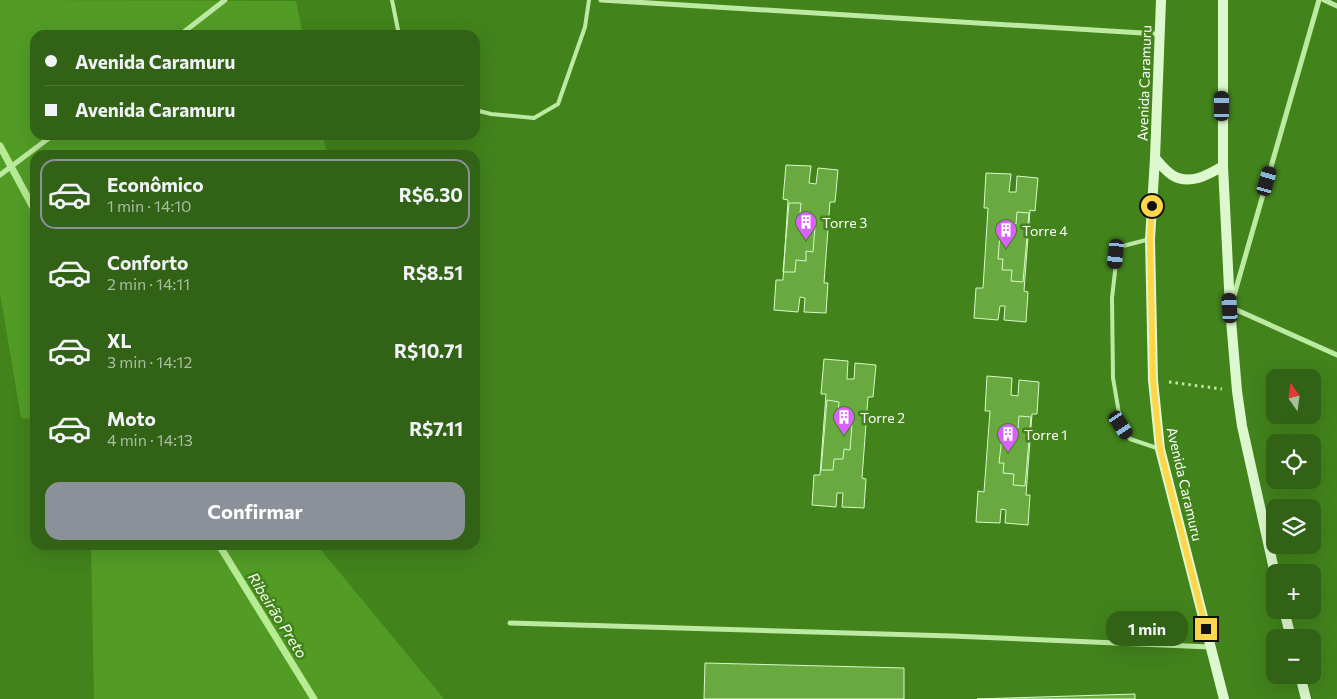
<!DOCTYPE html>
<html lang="pt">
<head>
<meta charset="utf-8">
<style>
	body { margin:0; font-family:Commissioner,sans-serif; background:#3a681e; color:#f1f3f6; height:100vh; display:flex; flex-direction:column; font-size:19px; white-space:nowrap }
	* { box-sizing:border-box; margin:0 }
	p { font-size:16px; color:#a8bca0 }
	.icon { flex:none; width:28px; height:28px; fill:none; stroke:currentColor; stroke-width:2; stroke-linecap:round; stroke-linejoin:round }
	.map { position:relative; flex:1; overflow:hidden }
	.sheet { position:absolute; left:30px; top:150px; width:450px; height:400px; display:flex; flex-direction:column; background:#326215; border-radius:15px; box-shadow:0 5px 20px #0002 }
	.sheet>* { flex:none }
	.guide { position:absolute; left:30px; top:30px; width:450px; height:110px; border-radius:15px; box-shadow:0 5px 20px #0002; display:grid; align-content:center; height:110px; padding:0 15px; background:#326215 }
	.needle { width:32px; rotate:346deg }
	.tools { position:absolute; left:1266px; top:369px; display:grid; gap:10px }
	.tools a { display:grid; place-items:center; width:55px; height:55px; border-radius:10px; background:#326215; box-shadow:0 5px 20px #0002; font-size:25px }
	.end { position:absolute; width:22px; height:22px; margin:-11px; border:6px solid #ffd54a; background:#111; box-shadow:0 0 0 2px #111 }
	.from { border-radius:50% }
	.bubble { position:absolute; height:35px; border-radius:15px; background:#326215; box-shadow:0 5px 20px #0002; font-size:16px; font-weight:700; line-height:35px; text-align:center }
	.car { position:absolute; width:15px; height:30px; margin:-15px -8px; border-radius:6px; box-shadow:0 0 4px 1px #0007; background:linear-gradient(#222 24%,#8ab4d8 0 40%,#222 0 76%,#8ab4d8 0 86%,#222 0) }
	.guide b { display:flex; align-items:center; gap:18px; height:48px; font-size:19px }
	.guide b+b { border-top:1px solid #4d7634 }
	.guide i { width:12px; height:12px; background:#f1f3f6 }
	ul { padding:9px 0 0; list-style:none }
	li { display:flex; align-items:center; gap:15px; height:70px; margin:0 10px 8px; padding:0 5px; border:2px solid transparent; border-radius:15px }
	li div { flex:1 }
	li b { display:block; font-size:19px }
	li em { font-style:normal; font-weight:700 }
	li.selected { border-color:#8c9099 }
	li>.icon { width:45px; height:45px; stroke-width:1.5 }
	.button { display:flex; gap:10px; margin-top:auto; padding:10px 15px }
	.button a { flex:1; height:58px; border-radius:15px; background:#8c9099; color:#fff; font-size:20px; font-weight:700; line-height:58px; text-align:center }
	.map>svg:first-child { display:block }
</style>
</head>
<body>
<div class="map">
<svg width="1337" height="699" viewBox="0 0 1337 699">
	<rect width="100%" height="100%" fill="#42831c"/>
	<path fill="#529c26" d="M 0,0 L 296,1 L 303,35 L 35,35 L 35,135 L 323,135 L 327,155 L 35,155 L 35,419 L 21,418 L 0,293 Z
		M 91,545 L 317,545 L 444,699 L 94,699 Z"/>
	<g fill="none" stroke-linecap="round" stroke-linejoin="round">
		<path stroke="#b7ec95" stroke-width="7" d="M 0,146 L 35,211
			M 219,545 L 314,699"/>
	</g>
	<path fill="#68aa40" stroke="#d9f8c7" d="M 786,165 L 811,166 L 809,183 L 816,184 L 818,168 L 838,170 L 835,202 L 830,202 L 824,283 L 828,283 L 826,313 L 804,312 L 805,298 L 800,297 L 798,312 L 774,310 L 776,280 L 783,280 L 788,200 L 783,199 Z
		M 986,173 L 1011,174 L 1009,192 L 1016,192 L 1017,176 L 1038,178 L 1035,211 L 1030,210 L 1024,291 L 1028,292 L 1026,322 L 1004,320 L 1005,306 L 1000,306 L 998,320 L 974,318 L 976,288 L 983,288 L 988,208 L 984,208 Z
		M 789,203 L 801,203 L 800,214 L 810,215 L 810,225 L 815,226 L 813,252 L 806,251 L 806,261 L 796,260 L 795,272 L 783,272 Z
		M 1017,212 L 1029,213 L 1023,282 L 1011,281 L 1012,270 L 1002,270 L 1003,259 L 998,259 L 1000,233 L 1006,233 L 1007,223 L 1016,224 Z
		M 824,359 L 848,361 L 847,379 L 854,379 L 855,363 L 876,365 L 873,397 L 868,397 L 862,478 L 866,479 L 864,508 L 842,507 L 843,493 L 837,493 L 836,507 L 812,505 L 814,475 L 820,475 L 826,394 L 821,394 Z
		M 987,376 L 1012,378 L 1011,395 L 1018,396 L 1019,380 L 1039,382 L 1037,414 L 1032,414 L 1026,495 L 1030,495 L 1028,525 L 1005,523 L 1006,510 L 1001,509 L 1000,523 L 976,522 L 978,491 L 984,492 L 990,411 L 985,411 Z
		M 827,400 L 839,402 L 838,412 L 848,413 L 847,423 L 852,424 L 850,450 L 844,449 L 843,459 L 834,459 L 833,470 L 821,470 Z
		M 1019,416 L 1031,417 L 1025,486 L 1013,485 L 1014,474 L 1003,473 L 1004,463 L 999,463 L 1002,437 L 1008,437 L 1009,427 L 1018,428 Z
		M 705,663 L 904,668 L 904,699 L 704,699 Z
		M 1135,694 L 1135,699 L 977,699 Z"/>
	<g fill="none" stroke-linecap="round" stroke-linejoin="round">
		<path stroke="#bdeaa2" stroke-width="3" stroke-dasharray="2.5 4" stroke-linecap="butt" d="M 1169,382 L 1222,389"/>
		<path stroke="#bdeaa2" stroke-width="4" d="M 392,0 L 399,35
			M 475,110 L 491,114 L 534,118 L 558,104 L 585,27 L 589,0
			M 1150,239 L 1123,246 L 1117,254 L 1112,298 L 1113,378 L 1121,425 L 1130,439 L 1160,449"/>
		<path stroke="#bdeaa2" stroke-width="5" d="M 601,0 L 1159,34
			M 1324,0 L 1337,6
			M 180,35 L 225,0
			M 0,175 L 53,135
			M 1233,299 L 1319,0
			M 1230,307 L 1337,355
			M 510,623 L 952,636 L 1210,647"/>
		<path stroke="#ddf8ce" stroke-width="10" d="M 1161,0 L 1155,158 L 1150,239 L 1153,380 L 1160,449 L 1224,699
			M 1223,0 L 1223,166 L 1230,308 L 1237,391 L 1242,426 L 1275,574
			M 1155,158 C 1160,164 1166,171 1172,175 C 1189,186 1208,175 1223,166
			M 1284,610 L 1291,638
			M 1300,675 L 1306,699"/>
	</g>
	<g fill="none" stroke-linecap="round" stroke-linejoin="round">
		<path stroke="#ffd54a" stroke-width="6" d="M 1152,206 L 1150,238 L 1153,380 L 1160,449 L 1206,629"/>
	</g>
	<defs>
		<g id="building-pin" transform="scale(1.125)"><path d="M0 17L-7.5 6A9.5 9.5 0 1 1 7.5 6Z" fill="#d960fb" stroke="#42831c"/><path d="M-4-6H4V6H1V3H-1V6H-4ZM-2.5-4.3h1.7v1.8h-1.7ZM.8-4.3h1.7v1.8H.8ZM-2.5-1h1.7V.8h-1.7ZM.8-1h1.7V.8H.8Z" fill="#fff"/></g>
	</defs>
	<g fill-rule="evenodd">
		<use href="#building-pin" x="806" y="222"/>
		<use href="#building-pin" x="1006" y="230"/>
		<use href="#building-pin" x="844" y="417"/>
		<use href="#building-pin" x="1008" y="434"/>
	</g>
	<g text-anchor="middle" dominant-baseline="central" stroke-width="5" stroke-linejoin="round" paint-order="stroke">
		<g font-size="14" fill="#fff" stroke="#42831c">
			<text transform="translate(1144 83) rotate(-88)">Avenida Caramuru</text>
			<text transform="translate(1185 484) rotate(77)">Avenida Caramuru</text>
		</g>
		<g font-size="14" fill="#fff" stroke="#42831c" text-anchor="start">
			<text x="822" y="222">Torre 3</text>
			<text x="1022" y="230">Torre 4</text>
			<text x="860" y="417">Torre 2</text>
			<text x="1024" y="434">Torre 1</text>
		</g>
		<g font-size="15" font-style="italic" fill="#f7fdf3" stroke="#42831c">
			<text transform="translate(278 615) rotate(58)">Ribeirão Preto</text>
		</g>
	</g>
</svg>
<div class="tools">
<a><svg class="needle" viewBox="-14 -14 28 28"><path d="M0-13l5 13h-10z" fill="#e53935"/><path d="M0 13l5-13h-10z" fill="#a8bca0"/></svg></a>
<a><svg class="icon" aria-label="locate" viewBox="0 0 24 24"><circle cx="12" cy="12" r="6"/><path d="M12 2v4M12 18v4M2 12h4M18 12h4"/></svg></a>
<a><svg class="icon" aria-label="layers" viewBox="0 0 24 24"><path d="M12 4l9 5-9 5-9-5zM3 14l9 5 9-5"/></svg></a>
<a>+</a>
<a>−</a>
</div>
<i class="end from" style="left:1152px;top:206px"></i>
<i class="end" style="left:1206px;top:629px"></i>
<div class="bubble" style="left:1106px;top:611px;width:82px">1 min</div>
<i class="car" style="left:1222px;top:106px;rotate:0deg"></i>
<i class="car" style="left:1267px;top:181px;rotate:16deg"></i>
<i class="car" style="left:1116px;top:254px;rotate:186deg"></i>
<i class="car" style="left:1230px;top:308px;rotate:357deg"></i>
<i class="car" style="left:1121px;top:425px;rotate:147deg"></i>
<div class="guide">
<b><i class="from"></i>Avenida Caramuru</b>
<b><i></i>Avenida Caramuru</b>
</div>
<section class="sheet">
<ul>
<li class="selected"><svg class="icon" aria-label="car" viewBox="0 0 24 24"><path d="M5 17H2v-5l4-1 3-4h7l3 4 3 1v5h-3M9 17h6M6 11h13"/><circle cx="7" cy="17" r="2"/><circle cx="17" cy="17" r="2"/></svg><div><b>Econômico</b><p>1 min · 14:10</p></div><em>R$6.30</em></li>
<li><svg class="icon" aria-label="car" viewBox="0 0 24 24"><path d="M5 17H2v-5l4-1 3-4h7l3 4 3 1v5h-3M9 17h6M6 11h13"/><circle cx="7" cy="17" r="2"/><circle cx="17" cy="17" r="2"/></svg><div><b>Conforto</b><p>2 min · 14:11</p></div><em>R$8.51</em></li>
<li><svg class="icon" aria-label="car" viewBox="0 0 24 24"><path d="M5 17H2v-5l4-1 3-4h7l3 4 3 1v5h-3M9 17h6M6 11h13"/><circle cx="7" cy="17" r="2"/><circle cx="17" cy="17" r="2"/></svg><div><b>XL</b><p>3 min · 14:12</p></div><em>R$10.71</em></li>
<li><svg class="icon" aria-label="car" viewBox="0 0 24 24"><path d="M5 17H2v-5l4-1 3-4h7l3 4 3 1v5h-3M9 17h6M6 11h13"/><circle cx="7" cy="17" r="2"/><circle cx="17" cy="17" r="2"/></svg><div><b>Moto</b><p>4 min · 14:13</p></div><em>R$7.11</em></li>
</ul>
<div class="button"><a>Confirmar</a></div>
</section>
</div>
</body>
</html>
